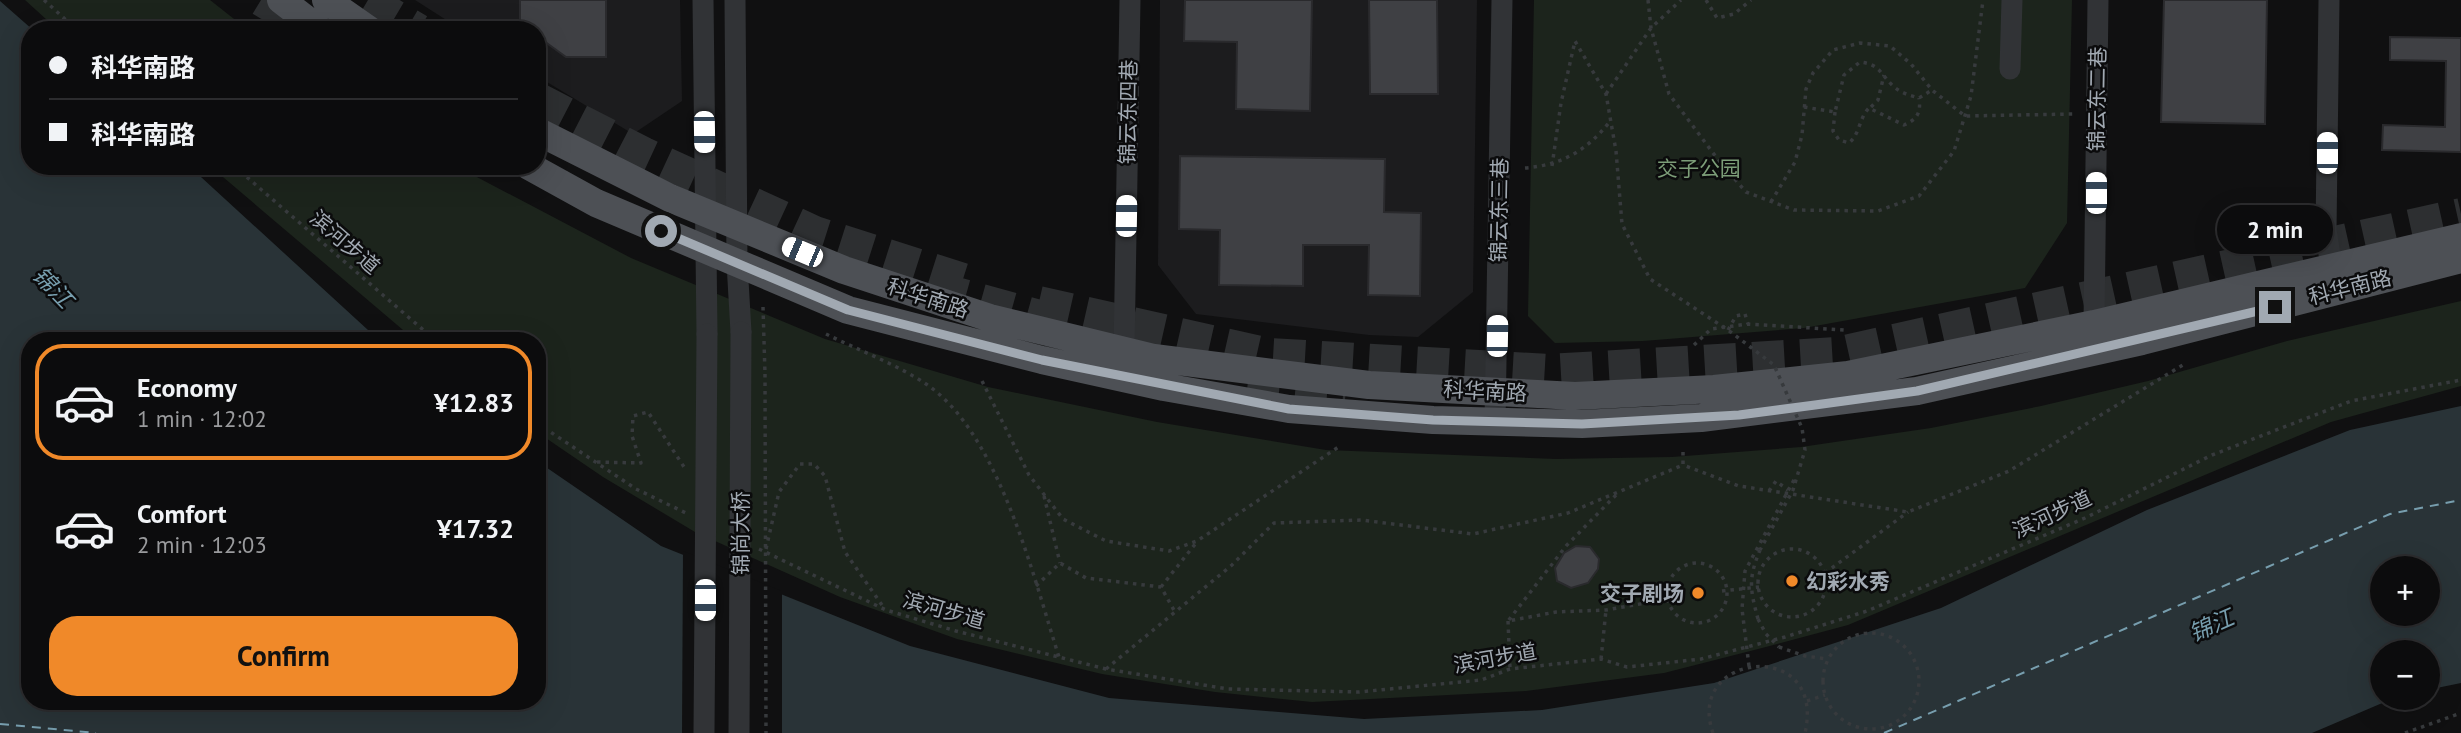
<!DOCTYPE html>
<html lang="en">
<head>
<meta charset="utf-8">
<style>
	body { margin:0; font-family:"PT Sans","Noto Sans SC",sans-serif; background:#1a1a1b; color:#f1f3f6; height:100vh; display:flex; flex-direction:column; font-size:26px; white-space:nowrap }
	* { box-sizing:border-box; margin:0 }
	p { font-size:23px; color:#9a9b9d }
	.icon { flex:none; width:38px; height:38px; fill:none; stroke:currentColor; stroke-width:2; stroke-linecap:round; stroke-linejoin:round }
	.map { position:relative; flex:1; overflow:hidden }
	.panel { position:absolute; left:21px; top:332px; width:525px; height:378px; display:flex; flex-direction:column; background:#0c0c0d; border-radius:28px; box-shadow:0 7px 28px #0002,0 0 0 2px #2c2c2e }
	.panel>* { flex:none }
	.banner { position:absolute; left:21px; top:21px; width:525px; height:154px; border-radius:28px; box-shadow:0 7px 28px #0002,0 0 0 2px #2c2c2e; display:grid; align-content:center; height:154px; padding:0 28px; background:#0c0c0d }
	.buttons { position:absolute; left:2370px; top:556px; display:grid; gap:14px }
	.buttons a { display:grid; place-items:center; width:70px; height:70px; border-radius:50%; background:#0c0c0d; box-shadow:0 7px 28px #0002,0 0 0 2px #2c2c2e; font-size:35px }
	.end { position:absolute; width:32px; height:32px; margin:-16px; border:9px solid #a1a9b2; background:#111; box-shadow:0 0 0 4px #111 }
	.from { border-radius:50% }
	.bubble { position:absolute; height:49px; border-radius:24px; background:#0c0c0d; box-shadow:0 7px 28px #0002,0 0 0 2px #2c2c2e; font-size:23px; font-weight:600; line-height:49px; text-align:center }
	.car { position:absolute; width:21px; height:42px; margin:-21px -10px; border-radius:9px; box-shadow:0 0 5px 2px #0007; background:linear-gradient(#fff 24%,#345 0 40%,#fff 0 76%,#345 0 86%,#fff 0) }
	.banner b { display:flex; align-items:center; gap:24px; height:66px; font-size:26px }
	.banner b+b { border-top:2px solid #2c2c2e }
	.banner i { width:18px; height:18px; background:#f1f3f6 }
	ul { padding:12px 0 0; list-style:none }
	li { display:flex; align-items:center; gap:21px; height:116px; margin:0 14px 10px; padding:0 14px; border:4px solid transparent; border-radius:28px }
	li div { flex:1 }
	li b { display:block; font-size:26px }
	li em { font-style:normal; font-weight:600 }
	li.current { border-color:#f08929 }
	li>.icon { width:63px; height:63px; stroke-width:1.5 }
	.primary-button { display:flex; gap:14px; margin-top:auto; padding:14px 28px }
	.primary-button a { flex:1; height:80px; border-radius:28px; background:#f08929; color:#111; font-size:28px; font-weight:600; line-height:80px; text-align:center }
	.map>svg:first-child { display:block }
</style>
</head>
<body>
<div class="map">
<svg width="2461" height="733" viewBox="0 0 2461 733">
	<rect width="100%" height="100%" fill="#101011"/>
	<path fill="#1c1c1e" d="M 415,0 L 680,0 L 682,101 L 633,134 L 537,76 L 537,30 L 462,30 Z
		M 1160,0 L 1477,0 L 1473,292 L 1418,337 L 1369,335 L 1196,314 L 1158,265 Z"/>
	<path fill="#1c241c" d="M 25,0 L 210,0 L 248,30 L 58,30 Z
		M 1534,0 L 2072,0 L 2067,223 L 2025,288 L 1804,328 L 1643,341 L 1555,343 L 1528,316 Z
		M 210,166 L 456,166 L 631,258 L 825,339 L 988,387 L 1157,422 L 1326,450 L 1556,459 L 1672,457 L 1801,447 L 1931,428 L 2041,406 L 2148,381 L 2287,341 L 2461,301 L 2461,386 L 2331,422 L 1848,625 L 1762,648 L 1664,673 L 1526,691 L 1312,702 L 1215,692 L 1102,674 L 957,639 L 840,597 L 695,532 L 603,477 L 537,432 L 537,341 L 416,341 Z"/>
	<path fill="#293337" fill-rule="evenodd" d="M 0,1 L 33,30 L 30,30 L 30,166 L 189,166 L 380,341 L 30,341 L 30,702 L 537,702 L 537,461 L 661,546 L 910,646 L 1109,698 L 1364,719 L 1542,710 L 1714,683 L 1941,608 L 2147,510 L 2350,430 L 2461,406 L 2461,683 L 2427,690 L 2427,653 L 2382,653 L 2382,698 L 2394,698 L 2312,733 L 0,733 ZM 2382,569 L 2427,569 L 2427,614 L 2382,614 Z"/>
	<path fill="#101011" d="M 683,551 L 782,591 L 782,733 L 682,733 Z"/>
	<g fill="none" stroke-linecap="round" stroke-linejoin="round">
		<path stroke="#779eae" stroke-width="2" stroke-dasharray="9 7" stroke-linecap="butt" d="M 0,724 L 96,733
			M 1884,733 L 2390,514 L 2461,500"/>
	</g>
	<path fill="#3f4044" stroke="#2a2a2d" stroke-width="2" d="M 520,0 L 606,0 L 606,57 L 566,57 L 537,36 L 537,30 L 529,30 L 520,22 Z
		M 1185,0 L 1312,0 L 1310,111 L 1236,109 L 1237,42 L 1184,41 Z
		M 1369,0 L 1437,0 L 1438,94 L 1370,94 Z
		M 2164,0 L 2267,0 L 2265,124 L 2161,122 Z
		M 2390,37 L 2461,38 L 2461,152 L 2382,150 L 2383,125 L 2445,127 L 2446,61 L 2390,60 Z
		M 1180,156 L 1385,159 L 1384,212 L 1421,213 L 1420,296 L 1368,295 L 1369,245 L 1303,245 L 1303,286 L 1219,285 L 1220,230 L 1179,229 Z
		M 1576,546 L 1590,547 L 1599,559 L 1598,569 L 1588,583 L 1571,588 L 1557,581 L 1555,568 L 1564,553 Z"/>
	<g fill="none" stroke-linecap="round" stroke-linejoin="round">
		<path stroke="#2d2f31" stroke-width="32" stroke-dasharray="32 16" stroke-linecap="butt" d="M 261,0 L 305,27
			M 368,0 L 419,30
			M 537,98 L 644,153 L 815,232 L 966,280
			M 935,287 L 1061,322
			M 1039,302 L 1269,354 L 1548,370 L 1836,353 L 2461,214
			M 1247,391 L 1345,400"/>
		<path stroke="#373a3d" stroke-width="3.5" stroke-dasharray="3.5 5" stroke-linecap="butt" d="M 44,0 L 77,30
			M 1648,0 L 1651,28 L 1669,94 L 1719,161 L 1746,192 L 1794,210 L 1878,211 L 1919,196 L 1954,151 L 1971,96 L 1983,0
			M 1706,0 L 1717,18 L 1734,14 L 1751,0
			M 1606,94 L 1651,28 L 1681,0
			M 1804,107 L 1835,112 L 1844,75 L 1860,62 C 1879,64 1880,73 1892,85 C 1900,93 1909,95 1919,98 L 1932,90
			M 1871,107 L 1878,100 L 1884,75
			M 1835,112 L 1833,131 L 1839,140 L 1849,143 C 1860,134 1859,118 1869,108 L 1904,125 C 1918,119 1921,112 1919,98
			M 234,166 L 436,341
			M 1552,166 L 1561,103 L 1575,41 L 1606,94 L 1616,151
			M 1525,168 C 1562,165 1588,150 1611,120
			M 1771,202 L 1795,162 L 1802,135 L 1806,89 L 1813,73 L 1833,50 L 1860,43 L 1890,46 L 1911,64 L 1932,90 L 1965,116 L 2073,114
			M 763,307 L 765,374
			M 1745,314 L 1748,324
			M 826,334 C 858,350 896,364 926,384 C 999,433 1033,576 1059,657
			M 1694,345 L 1711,329 L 1748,324 L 1844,330
			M 982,381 L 1029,475 L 1063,519 L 1106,541 L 1169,551 L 1197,541 L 1340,446
			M 537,423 L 636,489 L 686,513
			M 1683,452 L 1683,465 L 1739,486 L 1908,512 L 2009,471 L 2186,363
			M 597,462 L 641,463 L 632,436 L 633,416 L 648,412 L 686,470
			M 1769,491 L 1776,481 L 1788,490
			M 1616,495 L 1566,546 L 1508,621 L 1556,612 L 1606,610 L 1674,598
			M 1044,496 L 1060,563
			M 759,549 L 886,610 L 956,631 L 1106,669 L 1228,689 L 1359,692 L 1481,680 L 1510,669 L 1601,659 L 1627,667 L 1701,659 L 1785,637 L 1867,611 L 2085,518 L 2212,455 L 2351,401 L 2461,380
			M 766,549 L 779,492 L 800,464 L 814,464 L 825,476 L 845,552 L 884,608
			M1758 583a34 34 0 1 1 68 0a34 34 0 1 1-68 0Z
			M1667 593a30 30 0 1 1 60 0a30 30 0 1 1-60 0Z
			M 1825,573 L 1908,512
			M 1036,586 L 1060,563 L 1086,578 L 1161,587 L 1175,612
			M 1161,587 L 1196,543
			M 1722,591 L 1759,587
			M 1758,619 C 1750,589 1748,579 1760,550
			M 1508,621 L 1510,668
			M1823 681a48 48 0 1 1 96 0a48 48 0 1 1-96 0Z
			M 1779,647 L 1805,656 L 1827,659
			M 1601,659 L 1606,610
			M 1106,669 L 1232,565 L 1274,523 L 1361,520 L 1473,534 L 1568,513 L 1683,465
			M 1807,701 L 1825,695
			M 1713,733 C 1684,652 1827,637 1805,733
			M 2405,733 L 2461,713"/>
		<path stroke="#313336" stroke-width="21" d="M 703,0 L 707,334
			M 735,0 L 737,263 L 741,332
			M 2329,0 L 2326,230 L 2332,268
			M 2010,69 L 2012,0
			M 2094,324 L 2098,0
			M 1124,351 L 1130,0
			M 1495,421 L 1502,0"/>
		<path stroke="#4d5055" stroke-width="28" d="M 281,0 L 320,30
			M 326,0 L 369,30
			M 537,131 L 670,198 L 844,270 L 990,318 L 1154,358 L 1369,385 L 1575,396 L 1714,389 L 1848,375 L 2094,324 L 2461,237
			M 529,166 L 596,203 L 848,310 L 1042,360 L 1164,387 L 1289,409 L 1433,420 L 1582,424 L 1701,418 L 1917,391 L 2142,341 L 2461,259"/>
		<path stroke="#373a3d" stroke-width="3.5" stroke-dasharray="3.5 5" stroke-linecap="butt" d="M 1616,151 L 1622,224 L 1650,279 L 1728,330 L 1774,365 L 1802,428 L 1805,450 L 1793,490 L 1760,550
			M 1728,330 L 1736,316 L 1745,314
			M 765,374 L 766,733
			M 1758,619 L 1766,634 L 1779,647
			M 1749,666 L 1742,609 L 1745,571 L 1795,478"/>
		<path stroke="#313336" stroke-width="21" d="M 704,733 L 707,334
			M 739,733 L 741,332"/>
	</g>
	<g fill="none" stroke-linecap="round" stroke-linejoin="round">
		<path stroke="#a1a9b2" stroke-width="9" d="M 661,231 L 848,310 L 1042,360 L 1289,409 L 1433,420 L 1582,424 L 1739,415 L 1815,405 L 1917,391 L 2275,307"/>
	</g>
	<g fill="#f08929" stroke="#0b0b0c" stroke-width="2.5">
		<circle cx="1792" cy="581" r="7"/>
		<circle cx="1698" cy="593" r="7"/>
	</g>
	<g text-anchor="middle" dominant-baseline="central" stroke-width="5" stroke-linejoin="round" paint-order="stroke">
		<g font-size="21" fill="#a1a9b2" stroke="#0b0b0c">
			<text transform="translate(2097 99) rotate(-89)">锦云东二巷</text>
			<text transform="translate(1128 112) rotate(-89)">锦云东四巷</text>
			<text transform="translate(1499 210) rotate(-89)">锦云东三巷</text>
			<text transform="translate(345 242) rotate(41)">滨河步道</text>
			<text transform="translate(2350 287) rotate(-14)">科华南路</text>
			<text transform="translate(928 298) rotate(18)">科华南路</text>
			<text transform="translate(1485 391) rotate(3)">科华南路</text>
			<text transform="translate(2052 514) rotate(-25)">滨河步道</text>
			<text transform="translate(740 533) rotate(-90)">锦尚大桥</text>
			<text transform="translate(944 610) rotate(16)">滨河步道</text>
			<text transform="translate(1495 658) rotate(-10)">滨河步道</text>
		</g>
		<g font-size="21" fill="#7c9d78" stroke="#0b0b0c">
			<text x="1699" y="168">交子公园</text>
		</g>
		<g font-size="21" font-weight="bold" fill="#a1a9b2" stroke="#0b0b0c" text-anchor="start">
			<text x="1806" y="581">幻彩水秀</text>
			<text x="1684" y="593" text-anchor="end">交子剧场</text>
		</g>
		<g font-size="23" font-style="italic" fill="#779eae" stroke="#0b0b0c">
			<text transform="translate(53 287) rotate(46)">锦江</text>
			<text transform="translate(2211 625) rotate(-24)">锦江</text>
		</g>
	</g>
</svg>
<div class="buttons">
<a>+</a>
<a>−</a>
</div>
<i class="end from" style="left:661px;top:231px"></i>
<i class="end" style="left:2275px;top:307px"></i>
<div class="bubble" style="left:2217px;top:205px;width:116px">2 min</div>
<i class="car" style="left:704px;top:132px;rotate:179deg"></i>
<i class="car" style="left:2327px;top:153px;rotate:0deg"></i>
<i class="car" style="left:2096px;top:193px;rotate:0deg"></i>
<i class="car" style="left:1126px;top:216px;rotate:1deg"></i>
<i class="car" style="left:802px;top:252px;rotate:293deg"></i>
<i class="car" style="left:1497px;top:336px;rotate:1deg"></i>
<i class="car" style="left:705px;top:600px;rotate:180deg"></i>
<div class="banner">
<b><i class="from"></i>科华南路</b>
<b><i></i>科华南路</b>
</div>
<section class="panel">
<ul>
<li class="current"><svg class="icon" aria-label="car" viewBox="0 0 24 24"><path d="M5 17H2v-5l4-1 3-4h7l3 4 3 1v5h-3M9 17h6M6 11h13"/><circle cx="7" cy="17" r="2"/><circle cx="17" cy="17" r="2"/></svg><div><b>Economy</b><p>1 min · 12:02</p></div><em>¥12.83</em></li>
<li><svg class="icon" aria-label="car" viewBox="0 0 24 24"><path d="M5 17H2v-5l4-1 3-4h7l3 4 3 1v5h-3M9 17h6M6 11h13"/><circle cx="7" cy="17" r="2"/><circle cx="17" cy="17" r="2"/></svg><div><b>Comfort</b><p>2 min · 12:03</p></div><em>¥17.32</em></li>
</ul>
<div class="primary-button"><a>Confirm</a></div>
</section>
</div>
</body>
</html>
